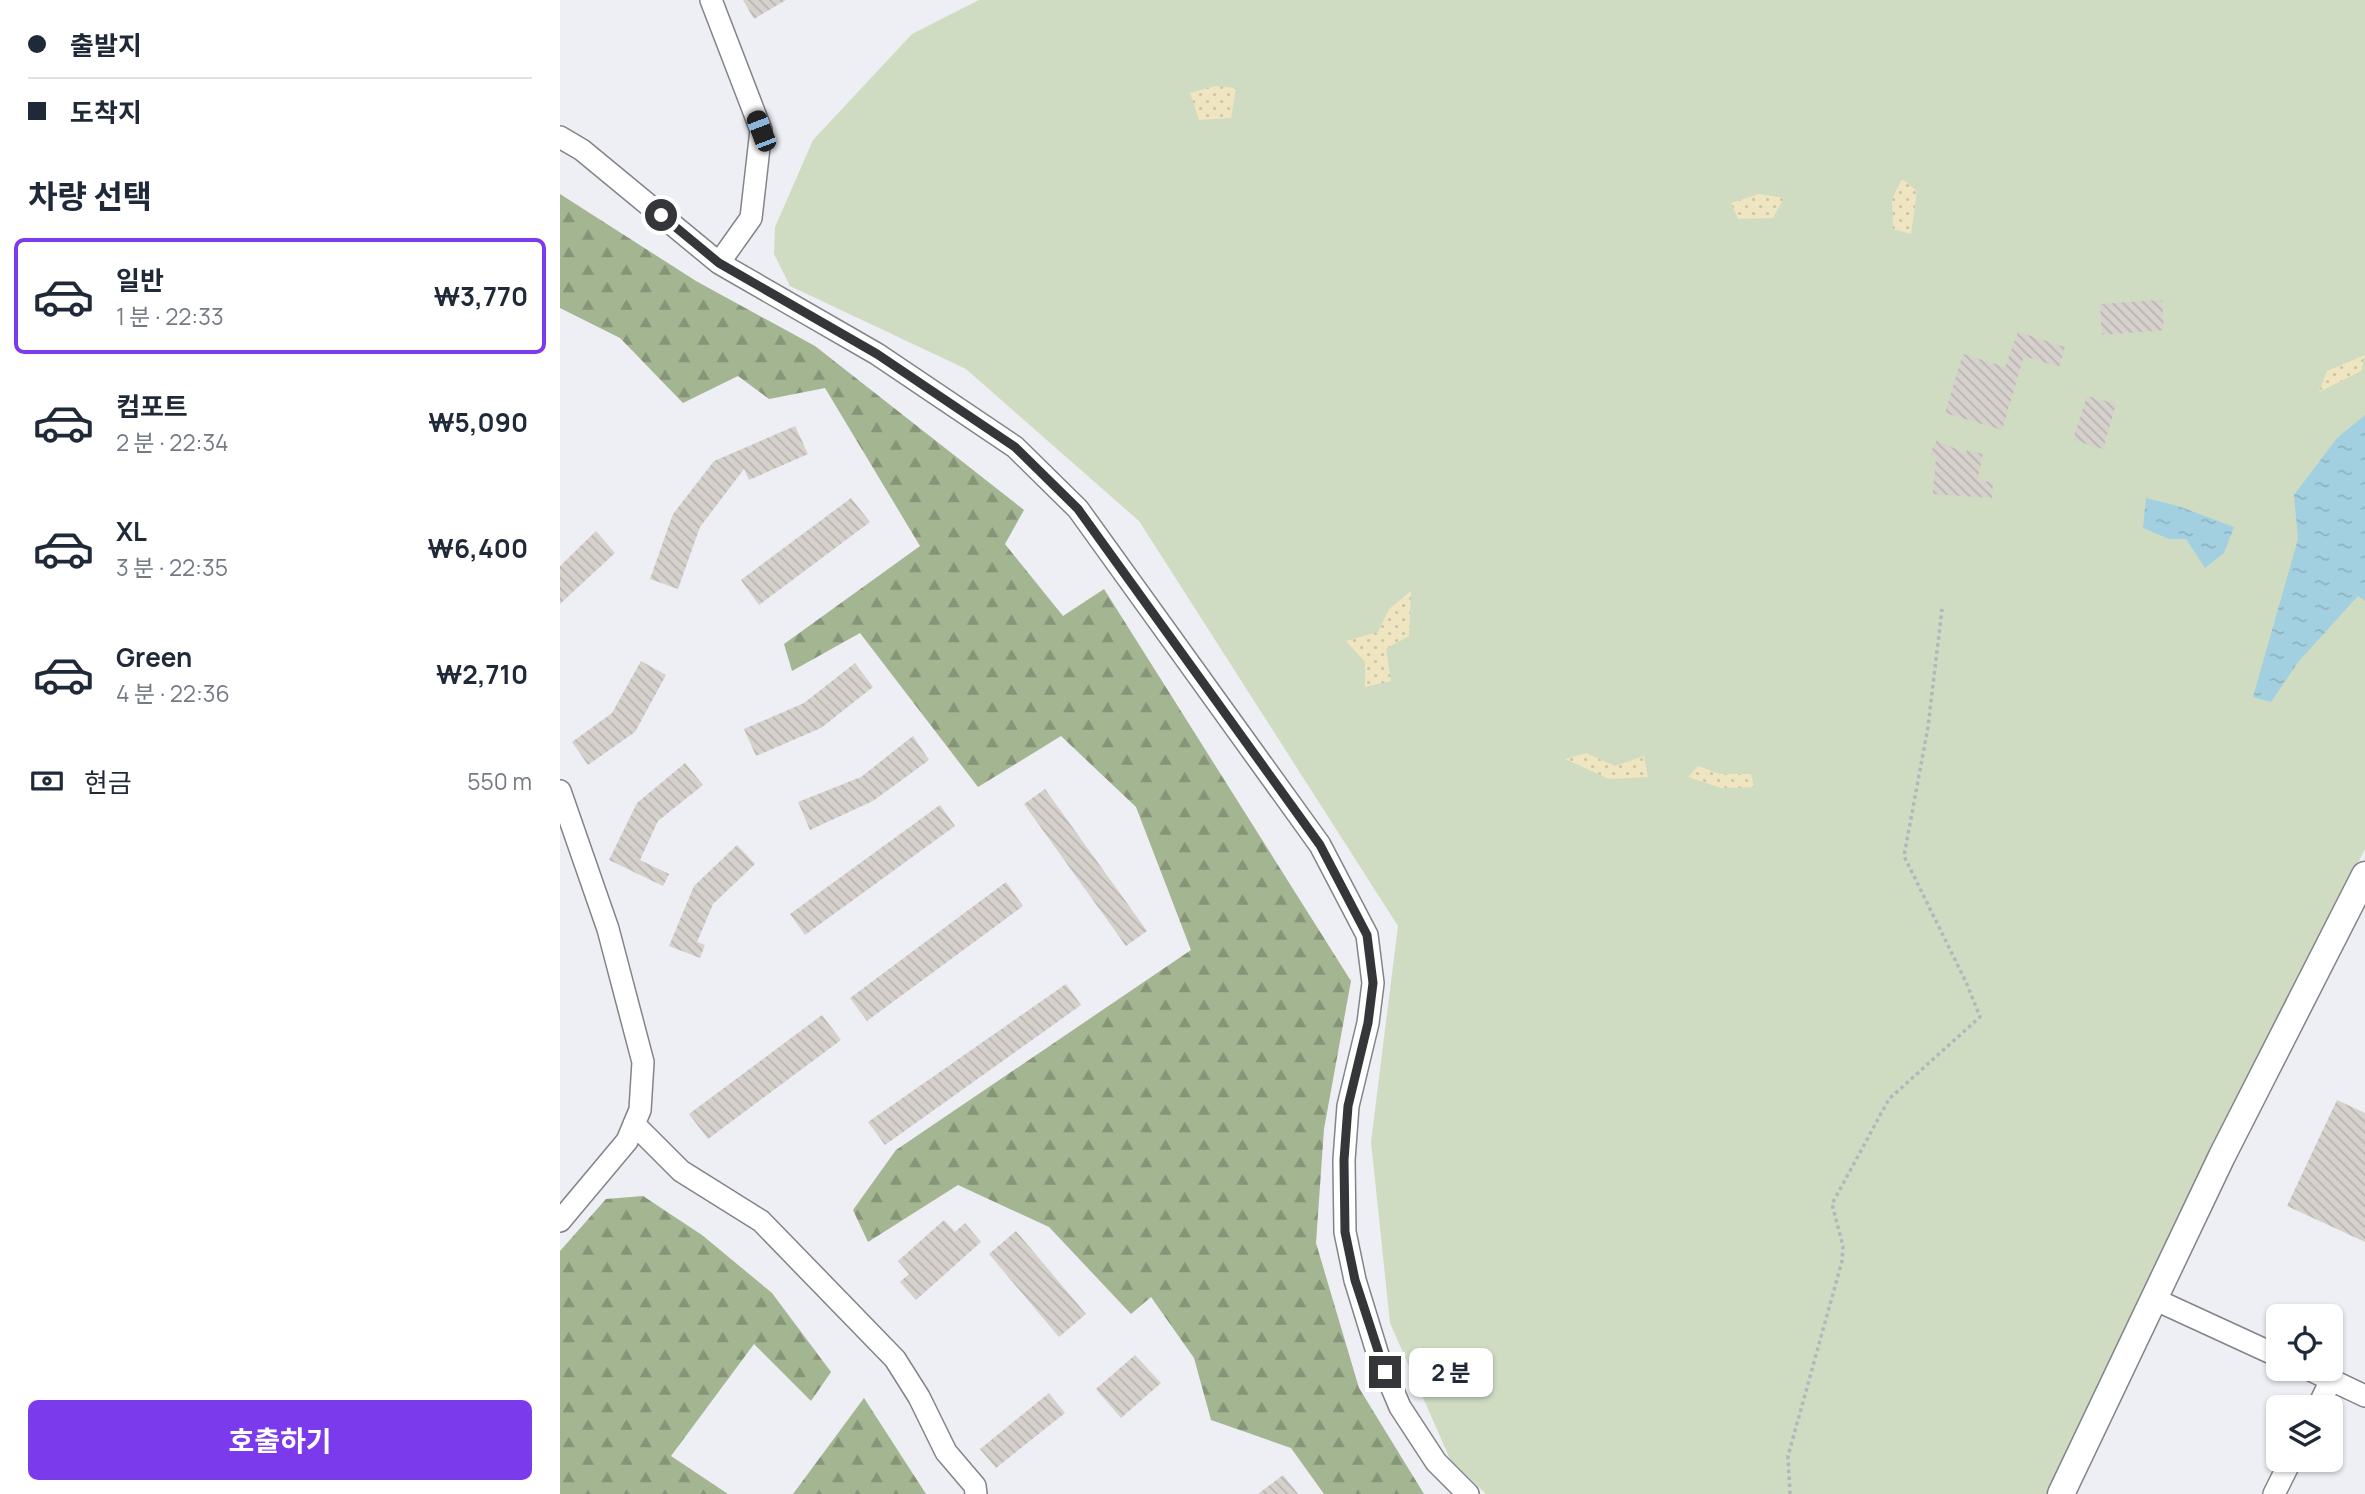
<!DOCTYPE html>
<html lang="ko">
<head>
<meta charset="utf-8">
<style>
	body { margin:0; font-family:Manrope,"Noto Sans KR",sans-serif; background:#f2f2f3; color:#1f2937; height:100vh; display:flex; flex-direction:column; font-size:26px; white-space:nowrap }
	* { box-sizing:border-box; margin:0 }
	p { font-size:23px; color:#747a83 }
	.icon { flex:none; width:38px; height:38px; fill:none; stroke:currentColor; stroke-width:2; stroke-linecap:round; stroke-linejoin:round }
	.map { position:relative; flex:1; overflow:hidden }
	.sheet { display:flex; flex-direction:column; background:#fff; width:560px }
	.sheet>* { flex:none }
	.banner { display:grid; align-content:center; height:154px; padding:0 28px; background:#fff }
	.fabs { position:absolute; left:1706px; top:1304px; display:grid; gap:14px }
	.fabs a { display:grid; place-items:center; width:77px; height:77px; border-radius:10px; background:#fff; box-shadow:0 2px 5px #0004; font-size:35px }
	.end { position:absolute; width:32px; height:32px; margin:-16px; border:9px solid #353639; background:#fff; box-shadow:0 0 0 4px #fff }
	.from { border-radius:50% }
	.bubble { position:absolute; height:49px; border-radius:10px; background:#fff; box-shadow:0 2px 5px #0004; font-size:23px; font-weight:700; line-height:49px; text-align:center }
	.car { position:absolute; width:21px; height:42px; margin:-21px -10px; border-radius:9px; box-shadow:0 0 5px 2px #0007; background:linear-gradient(#222 24%,#8ab4d8 0 40%,#222 0 76%,#8ab4d8 0 86%,#222 0) }
	.banner b { display:flex; align-items:center; gap:24px; height:66px; font-size:26px }
	.banner b+b { border-top:2px solid #e0e1e3 }
	.banner i { width:18px; height:18px; background:#1f2937 }
	ul { padding:0; list-style:none }
	li { display:flex; align-items:center; gap:21px; height:116px; margin:0 14px 10px; padding:0 14px; border:4px solid transparent; border-radius:10px }
	li div { flex:1 }
	li b { display:block; font-size:26px }
	li em { font-style:normal; font-weight:700 }
	li.selected { border-color:#7c3aed }
	li>.icon { width:63px; height:63px; stroke-width:1.5 }
	h2 { padding:0 28px; font-size:32px; line-height:84px }
	.pay { display:flex; align-items:center; gap:18px; height:77px; padding:0 28px; font-size:26px }
	.pay p { margin-inline-start:auto }
	.primary-button { display:flex; gap:14px; margin-top:auto; padding:14px 28px }
	.primary-button a { flex:1; height:80px; border-radius:10px; background:#7c3aed; color:#fff; font-size:28px; font-weight:700; line-height:80px; text-align:center }
	main { display:flex; flex:1; min-height:0 }
	.map>svg:first-child { display:block }
</style>
</head>
<body>
<main>
<section class="sheet">
<div class="banner">
<b><i class="from"></i>출발지</b>
<b><i></i>도착지</b>
</div>
<h2>차량 선택</h2>
<ul>
<li class="selected"><svg class="icon" aria-label="car" viewBox="0 0 24 24"><path d="M5 17H2v-5l4-1 3-4h7l3 4 3 1v5h-3M9 17h6M6 11h13"/><circle cx="7" cy="17" r="2"/><circle cx="17" cy="17" r="2"/></svg><div><b>일반</b><p>1 분 · 22:33</p></div><em>₩3,770</em></li>
<li><svg class="icon" aria-label="car" viewBox="0 0 24 24"><path d="M5 17H2v-5l4-1 3-4h7l3 4 3 1v5h-3M9 17h6M6 11h13"/><circle cx="7" cy="17" r="2"/><circle cx="17" cy="17" r="2"/></svg><div><b>컴포트</b><p>2 분 · 22:34</p></div><em>₩5,090</em></li>
<li><svg class="icon" aria-label="car" viewBox="0 0 24 24"><path d="M5 17H2v-5l4-1 3-4h7l3 4 3 1v5h-3M9 17h6M6 11h13"/><circle cx="7" cy="17" r="2"/><circle cx="17" cy="17" r="2"/></svg><div><b>XL</b><p>3 분 · 22:35</p></div><em>₩6,400</em></li>
<li><svg class="icon" aria-label="car" viewBox="0 0 24 24"><path d="M5 17H2v-5l4-1 3-4h7l3 4 3 1v5h-3M9 17h6M6 11h13"/><circle cx="7" cy="17" r="2"/><circle cx="17" cy="17" r="2"/></svg><div><b>Green</b><p>4 분 · 22:36</p></div><em>₩2,710</em></li>
</ul>
<div class="pay"><svg class="icon" aria-label="cash" viewBox="0 0 24 24"><path d="M3 7h18v10H3z"/><circle cx="12" cy="12" r="2"/></svg>현금<p>550 m</p></div>
<div class="primary-button"><a>호출하기</a></div>
</section>
<div class="map">
<svg width="1805" height="1494" viewBox="0 0 1805 1494">
	<defs>
		<pattern id="forest-firs" width="22" height="20" patternUnits="userSpaceOnUse" patternTransform="scale(1.75)"><rect width="22" height="20" fill="#a4b592"/><path d="M5 1l3.5 6h-7zM16 11l3.5 6h-7z" fill="#869478"/></pattern>
		<pattern id="sand-dots" width="8" height="8" patternUnits="userSpaceOnUse" patternTransform="scale(1.75)"><rect width="8" height="8" fill="#efe5c0"/><path d="M2 2h.1M6 6h.1" fill="none" stroke="#cec5a6" stroke-width="1.8" stroke-linecap="round"/></pattern>
		<pattern id="water-ripples" width="26" height="14" patternUnits="userSpaceOnUse" patternTransform="scale(1.75)"><rect width="26" height="14" fill="#a3d0e0"/><path d="M2 4q2-2 4 0t4 0M15 11q2-2 4 0t4 0" fill="none" stroke="#8db3c1"/></pattern>
		<pattern id="building-back-hatch" width="6" height="6" patternUnits="userSpaceOnUse" patternTransform="scale(1.75)"><rect width="6" height="6" fill="#d6d1cc"/><path d="M-1 5l2 2M0 0l6 6M5-1l2 2" fill="none" stroke="#b8b4b0"/></pattern>
	</defs>
	<rect width="100%" height="100%" fill="#edeff5"/>
	<path fill="#cfdcc2" d="M 419,0 L 1805,0 L 1805,849 L 1650,1156 L 1487,1494 L 926,1494 L 890,1459 L 830,1323 L 811,1142 L 838,926 L 579,521 L 406,369 L 230,286 L 214,254 L 215,227 L 253,140 L 352,34 Z"/>
	<path fill="url(#forest-firs)" d="M 0,194 L 136,281 L 255,346 L 464,510 L 445,544 L 503,616 L 544,589 L 791,981 L 764,1129 L 756,1243 L 799,1388 L 864,1494 L 764,1494 L 731,1448 L 651,1420 L 634,1358 L 591,1297 L 571,1314 L 489,1227 L 398,1185 L 308,1242 L 293,1210 L 336,1150 L 631,950 L 576,807 L 501,736 L 418,787 L 300,633 L 232,671 L 224,644 L 360,546 L 265,388 L 209,399 L 178,376 L 123,403 L 60,338 L 0,308 Z
		M 83,1196 L 142,1235 L 212,1293 L 271,1372 L 251,1401 L 194,1344 L 111,1456 L 168,1494 L 0,1494 L 0,1251 L 46,1199 Z
		M 304,1398 L 366,1494 L 233,1494 Z"/>
	<path fill="url(#sand-dots)" d="M 655,86 L 676,88 L 671,118 L 639,120 L 630,93 Z
		M 1342,179 L 1357,191 L 1351,234 L 1333,229 L 1332,199 Z
		M 1199,194 L 1224,198 L 1213,218 L 1178,219 L 1171,203 Z
		M 1805,355 L 1801,371 L 1759,392 L 1767,371 Z
		M 851,591 L 849,636 L 826,649 L 831,681 L 805,687 L 805,662 L 786,641 L 818,632 L 829,609 Z
		M 1026,753 L 1055,766 L 1084,756 L 1088,777 L 1049,779 L 1005,759 Z
		M 1138,766 L 1160,774 L 1191,774 L 1194,787 L 1161,788 L 1128,777 Z"/>
	<path fill="url(#water-ripples)" d="M 1805,415 L 1805,601 L 1798,596 L 1739,661 L 1711,702 L 1693,697 L 1738,539 L 1734,495 L 1777,438 Z
		M 1586,498 L 1618,506 L 1674,527 L 1664,553 L 1645,568 L 1626,539 L 1609,539 L 1583,528 Z"/>
	<path fill="url(#building-back-hatch)" d="M 183,0 L 226,0 L 194,19 Z
		M 1602,300 L 1604,330 L 1542,335 L 1540,304 Z
		M 1458,332 L 1505,347 L 1499,367 L 1464,356 L 1442,430 L 1385,413 L 1403,354 L 1445,367 Z
		M 1527,396 L 1556,404 L 1543,449 L 1513,440 Z
		M 235,426 L 248,454 L 189,480 L 184,469 L 140,527 L 118,589 L 90,579 L 113,514 L 154,461 Z
		M 1377,440 L 1406,454 L 1407,450 L 1423,454 L 1417,481 L 1433,482 L 1432,498 L 1373,494 L 1376,457 L 1370,454 Z
		M 291,498 L 310,522 L 199,605 L 181,580 Z
		M 36,531 L 55,553 L 0,604 L 0,566 Z
		M 81,661 L 106,675 L 75,732 L 28,765 L 12,742 L 52,713 Z
		M 295,663 L 313,687 L 261,728 L 196,756 L 184,729 L 244,703 Z
		M 353,736 L 369,760 L 313,801 L 250,830 L 238,802 L 301,777 Z
		M 125,763 L 143,785 L 98,821 L 80,860 L 109,874 L 103,886 L 49,860 L 77,803 Z
		M 485,789 L 587,931 L 566,946 L 464,804 Z
		M 380,805 L 395,826 L 245,935 L 230,914 Z
		M 177,845 L 195,864 L 153,904 L 137,942 L 145,945 L 140,958 L 109,946 L 134,886 Z
		M 446,882 L 463,906 L 307,1021 L 290,998 Z
		M 506,984 L 521,1005 L 325,1145 L 308,1122 Z
		M 262,1015 L 281,1040 L 148,1139 L 129,1114 Z
		M 1777,1100 L 1805,1113 L 1805,1242 L 1727,1206 Z
		M 384,1220 L 395,1232 L 405,1223 L 421,1242 L 356,1300 L 340,1282 L 349,1274 L 338,1261 Z
		M 456,1231 L 526,1314 L 499,1337 L 429,1254 Z
		M 575,1355 L 601,1383 L 561,1418 L 536,1389 Z
		M 489,1393 L 505,1413 L 436,1468 L 420,1449 Z
		M 723,1475 L 738,1494 L 698,1494 Z"/>
	<g fill="none" stroke-linecap="round" stroke-linejoin="round">
		<g stroke="#82848a" stroke-width="24">
			<path id="minor" d="M 151,0 L 201,130 L 191,218 L 159,263 L 317,354 L 455,447 L 518,509 L 760,845 L 807,935 L 813,983 L 808,1023 L 788,1106 L 784,1160 L 785,1232 L 795,1280 L 818,1355 L 840,1407 L 876,1462 L 908,1494
				M 0,137 L 22,150 L 159,263
				M 0,791 L 48,929 L 83,1062 L 80,1110 L 67,1141 L 0,1221
				M 74,1124 L 121,1171 L 201,1221 L 335,1359 L 359,1397 L 386,1452 L 415,1486 L 416,1494
				M 1594,1299 L 1718,1356
				M 1746,1368 L 1805,1396
				M 1758,1407 L 1771,1380
				M 1714,1494 L 1731,1460"/>
		</g>
		<g stroke="#82848a" stroke-width="29">
			<path id="tertiary" d="M 1501,1494 L 1662,1156 L 1805,875"/>
		</g>
		<path stroke="#b4b6bb" stroke-width="3.5" stroke-dasharray="3.5 3.5" stroke-linecap="butt" d="M 1230,1494 L 1228,1456 L 1282,1261 L 1283,1246 L 1272,1204 L 1329,1099 L 1420,1017 L 1406,982 L 1344,856 L 1368,727 L 1382,609"/>
		<use href="#minor" stroke="#fff" stroke-width="21"/>
		<use href="#tertiary" stroke="#fff" stroke-width="26"/>
	</g>
	<g fill="none" stroke-linecap="round" stroke-linejoin="round">
		<path stroke="#353639" stroke-width="9" d="M 101,215 L 159,263 L 317,354 L 455,447 L 518,509 L 760,845 L 807,935 L 813,983 L 808,1023 L 788,1106 L 784,1160 L 785,1232 L 795,1280 L 825,1372"/>
	</g>
</svg>
<div class="fabs">
<a><svg class="icon" aria-label="locate" viewBox="0 0 24 24"><circle cx="12" cy="12" r="6"/><path d="M12 2v4M12 18v4M2 12h4M18 12h4"/></svg></a>
<a><svg class="icon" aria-label="layers" viewBox="0 0 24 24"><path d="M12 4l9 5-9 5-9-5zM3 14l9 5 9-5"/></svg></a>
</div>
<i class="end from" style="left:101px;top:215px"></i>
<i class="end" style="left:825px;top:1372px"></i>
<div class="bubble" style="left:849px;top:1348px;width:84px">2 분</div>
<i class="car" style="left:201px;top:131px;rotate:339deg"></i>
</div>
</main>
</body>
</html>
